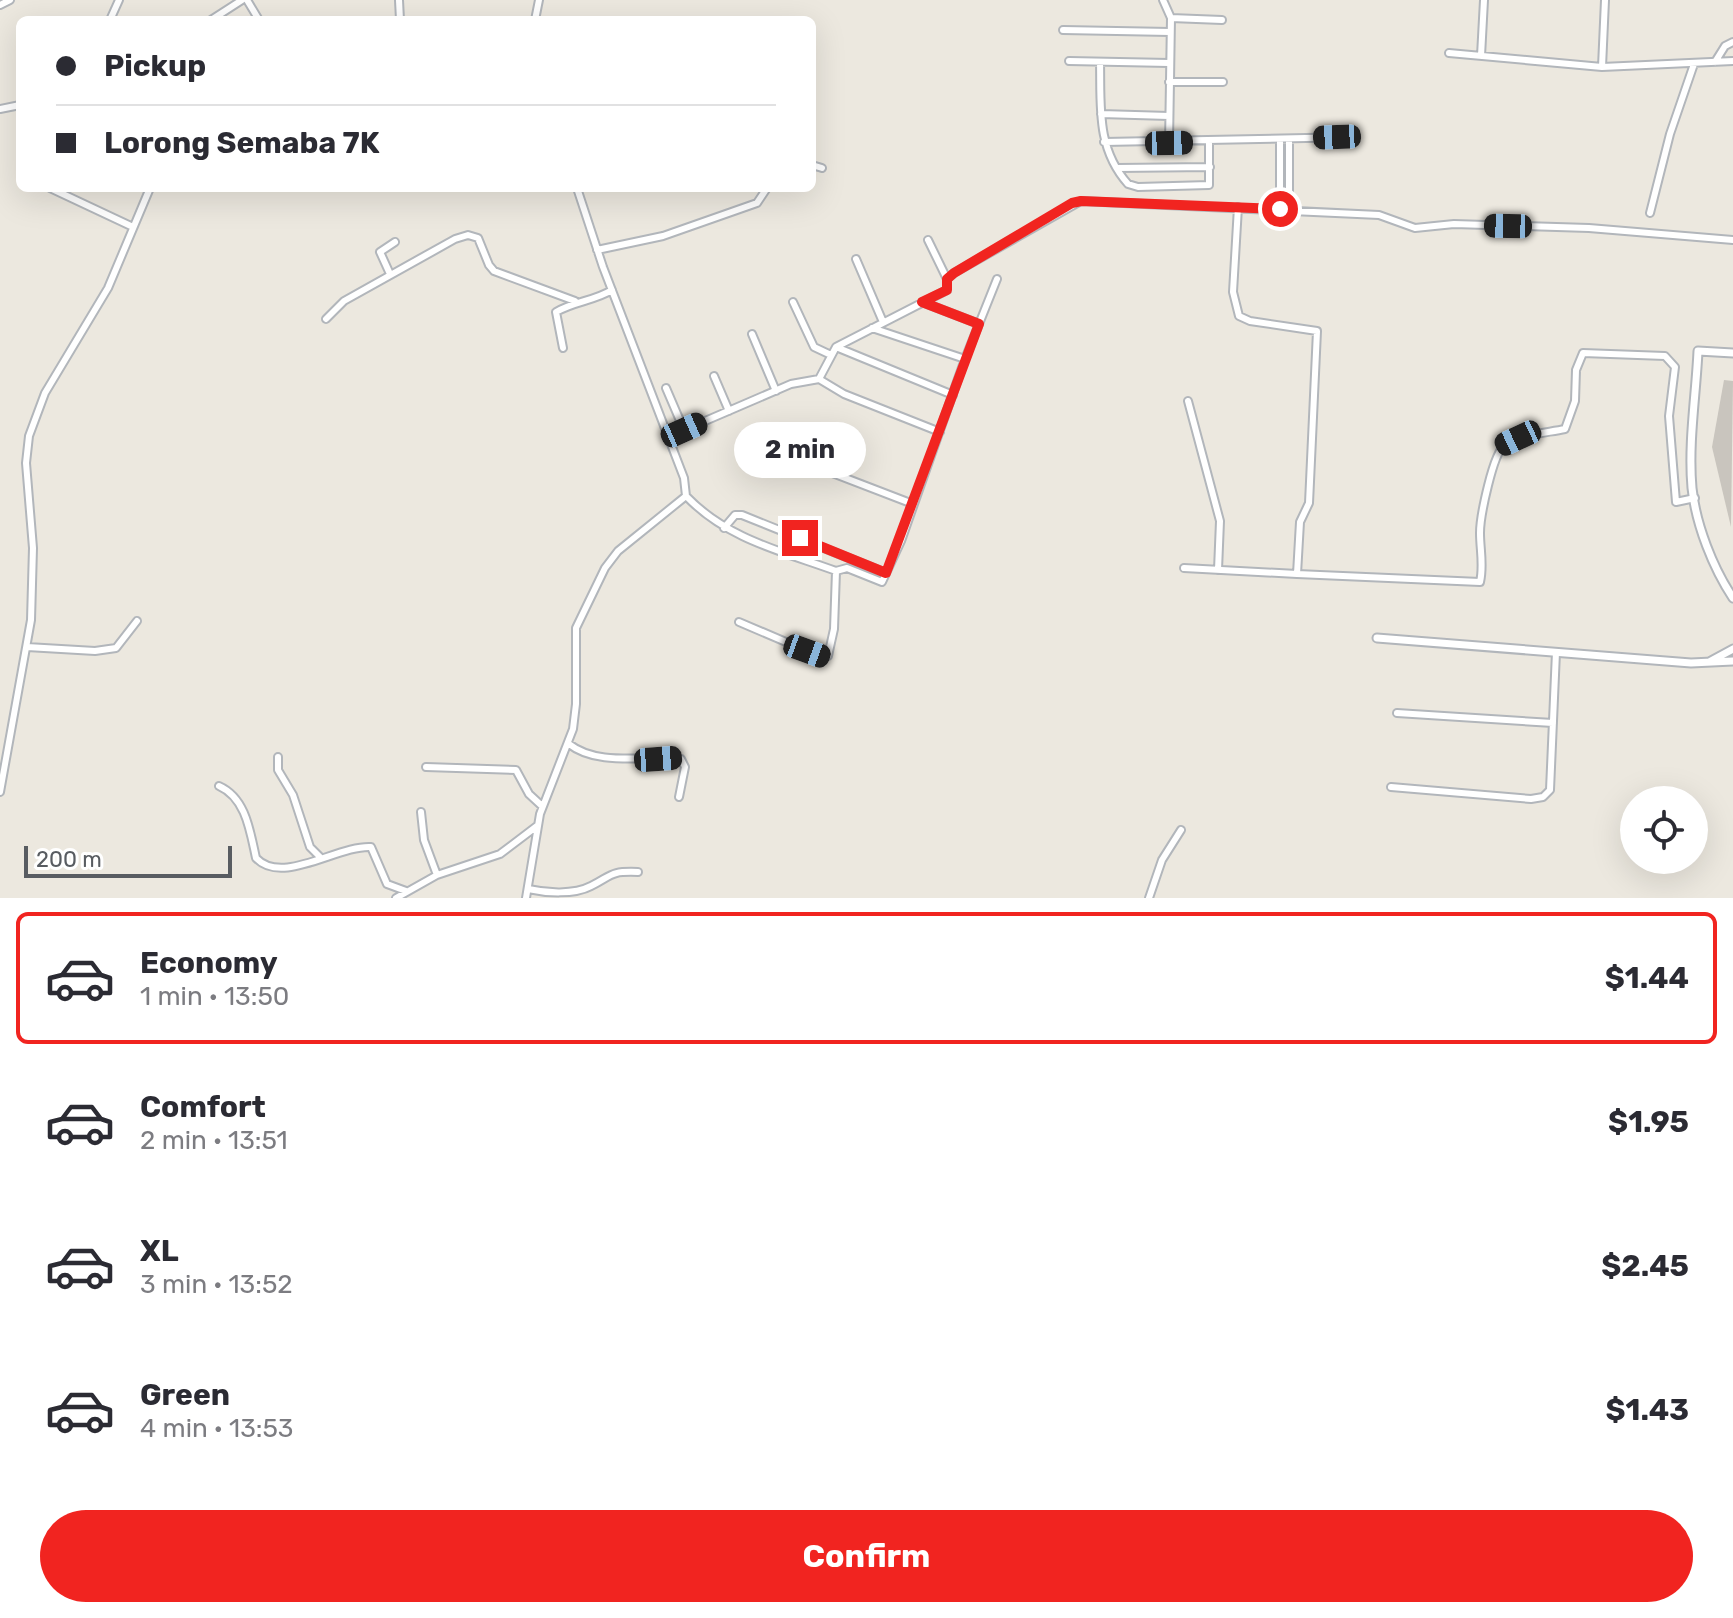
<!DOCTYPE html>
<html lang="en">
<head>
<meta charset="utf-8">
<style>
	body { margin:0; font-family:Rubik,sans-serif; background:#f2f2f3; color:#2b2b33; height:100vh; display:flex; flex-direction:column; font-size:30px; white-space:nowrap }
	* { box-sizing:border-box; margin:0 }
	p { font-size:26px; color:#7c7c81 }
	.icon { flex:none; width:44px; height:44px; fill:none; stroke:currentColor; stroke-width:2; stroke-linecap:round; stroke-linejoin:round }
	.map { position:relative; height:898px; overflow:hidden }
	.sheet { display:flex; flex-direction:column; background:#fff; flex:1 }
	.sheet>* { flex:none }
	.banner { position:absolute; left:16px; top:16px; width:800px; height:176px; border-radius:12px; box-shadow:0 8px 32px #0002; display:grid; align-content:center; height:176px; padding:0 40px; background:#fff }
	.controls { position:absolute; left:1620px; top:786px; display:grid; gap:16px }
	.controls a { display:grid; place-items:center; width:88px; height:88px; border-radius:50%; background:#fff; box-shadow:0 8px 32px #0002; font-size:40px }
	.scale { position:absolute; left:24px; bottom:20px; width:208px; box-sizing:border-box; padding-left:8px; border:4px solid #585c61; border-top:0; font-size:22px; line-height:28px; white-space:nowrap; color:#585c61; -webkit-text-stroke:6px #fff; paint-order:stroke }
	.end { position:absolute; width:36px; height:36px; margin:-18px; border:10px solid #f12420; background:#fff; box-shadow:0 0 0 4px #fff }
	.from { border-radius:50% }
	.bubble { position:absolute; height:56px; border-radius:28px; background:#fff; box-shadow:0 8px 32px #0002; font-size:26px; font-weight:700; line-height:56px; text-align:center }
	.car { position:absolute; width:24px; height:48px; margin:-24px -12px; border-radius:10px; box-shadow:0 0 6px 2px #0007; background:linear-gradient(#222 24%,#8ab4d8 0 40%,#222 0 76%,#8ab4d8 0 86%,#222 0) }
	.banner b { display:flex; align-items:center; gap:28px; height:76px; font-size:30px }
	.banner b+b { border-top:2px solid #e1e1e2 }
	.banner i { width:20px; height:20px; background:#2b2b33 }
	ul { padding:14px 0 0; list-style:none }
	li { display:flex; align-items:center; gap:24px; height:132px; margin:0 16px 12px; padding:0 24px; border:4px solid transparent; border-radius:12px }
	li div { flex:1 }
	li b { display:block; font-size:30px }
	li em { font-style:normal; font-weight:700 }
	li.on { border-color:#f12420 }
	li>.icon { width:72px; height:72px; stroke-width:1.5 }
	.action { display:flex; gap:16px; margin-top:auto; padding:16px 40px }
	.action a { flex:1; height:92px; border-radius:48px; background:#f12420; color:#fff; font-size:32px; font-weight:700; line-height:92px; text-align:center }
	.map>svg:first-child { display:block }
</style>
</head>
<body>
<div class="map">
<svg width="1733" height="898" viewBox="0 0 1733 898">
	<rect width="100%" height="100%" fill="#ece8df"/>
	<path fill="#c9c5be" d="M 1724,380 L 1733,381 L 1731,527 L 1712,447 Z"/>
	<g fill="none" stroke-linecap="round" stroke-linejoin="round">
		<g stroke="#b2b6bb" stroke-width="10">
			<path id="minor" d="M 247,0 L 259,20
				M 399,0 L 400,20
				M 1163,0 L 1171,18 L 1169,143
				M 0,5 L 10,0
				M 1171,18 L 1222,20
				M 110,20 L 119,0
				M 211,20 L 242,0
				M 535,20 L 539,0
				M 1063,30 L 1170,32
				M 1449,53 L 1602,67 L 1733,61
				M 1481,56 L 1484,0
				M 1069,61 L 1169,63
				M 1100,62 C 1101,106 1096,148 1128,184 L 1138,187 L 1209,185 L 1209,142
				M 1715,62 L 1725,46 L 1733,42
				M 1602,67 L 1605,0
				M 1169,82 L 1223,82
				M 0,109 L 20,105
				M 1101,114 L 1169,116
				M 1280,140 L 1280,209
				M 1289,140 L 1289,209
				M 1104,142 L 1354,137
				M 812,165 L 822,168
				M 1117,168 L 1210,167
				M 50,188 L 133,227
				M 577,188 L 603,267 L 684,478 L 686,496 C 727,539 781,551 836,571 L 847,568 L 882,582 L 901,541 L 965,359 L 872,328
				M 1650,213 L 1670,134 L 1694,64
				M 928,240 L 947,279
				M 597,250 L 663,236 L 757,203 L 767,188
				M 856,259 L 883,322
				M 390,274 L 380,252 L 395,242
				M 793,302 L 814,347 L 831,355
				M 922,302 L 979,324
				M 326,319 L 344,301 L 455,239 L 468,235 L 478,238 L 489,265 L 494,271 L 575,301
				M 752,334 L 776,391
				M 836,347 L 953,395
				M 563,348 L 556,312 C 575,301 594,301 612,290
				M 965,359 L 997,279
				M 714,376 L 729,411
				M 819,379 L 844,394 L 940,432
				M 666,388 L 684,430
				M 1188,401 L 1220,521 L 1218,570
				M 668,437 L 791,384 L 819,379 L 836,347 L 947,290 L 947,279 L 954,273 L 1081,201 L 1379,215 L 1415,228 L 1454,224 L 1589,228 L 1733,240
				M 762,446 L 913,504
				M 724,528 L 735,515 L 742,515 L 886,573
				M 1184,568 L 1297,574 L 1300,522 L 1309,503 L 1317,331 L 1250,321 L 1239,316 L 1233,292 L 1238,207
				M 1297,574 L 1480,582 C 1484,565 1480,550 1480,533 C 1480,517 1493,452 1505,445 C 1522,434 1546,433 1565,429 L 1575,401 L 1576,370 L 1583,353 L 1665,356 L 1675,367 L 1669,416 L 1676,502 L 1695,498
				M 739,622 L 807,651 L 828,656 L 834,629 L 836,571
				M 27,647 L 95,651 L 116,648 L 137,621
				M 1397,713 L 1553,723
				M 569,744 C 598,767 647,755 681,759 L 685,767 L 679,797
				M 278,757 L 278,770 L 293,795 L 310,847 L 321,858
				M 426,767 L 516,770 L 529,794 L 542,806
				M 219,786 C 246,798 250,831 256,858 C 282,886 338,845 371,847 L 387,884 L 406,891
				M 1391,787 L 1531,799 L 1543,797 L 1550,790 L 1556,652
				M 0,792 L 31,620 L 33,548 L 26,463 L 29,436 L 45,393 L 108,288 L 150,188
				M 421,812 L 424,840 L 437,875
				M 528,889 C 546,893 574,895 591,886 C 613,875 609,871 638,872
				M 396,898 L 437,875 L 500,854 L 537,826
				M 526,898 L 540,814 L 573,729 L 576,704 L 576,628 L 605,568 L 618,551 L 686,496
				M 1149,898 L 1162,860 L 1181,830"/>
		</g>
		<g stroke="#b2b6bb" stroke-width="11">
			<path id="tertiary" d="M 1733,353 L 1698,351 C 1696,395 1688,443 1692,488 C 1696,525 1713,568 1733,598
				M 1377,638 L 1691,663 L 1733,661
				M 1709,662 L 1733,649"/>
		</g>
		<use href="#minor" stroke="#fff" stroke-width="6"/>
		<use href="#tertiary" stroke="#fff" stroke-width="7"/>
	</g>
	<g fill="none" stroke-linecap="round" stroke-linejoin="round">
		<path stroke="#f12420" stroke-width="10" d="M 800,538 L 886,573 L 979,324 L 922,302 L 947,290 L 947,279 L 954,273 L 1072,203 L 1081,201 L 1280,209"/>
	</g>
</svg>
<div class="controls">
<a><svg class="icon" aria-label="locate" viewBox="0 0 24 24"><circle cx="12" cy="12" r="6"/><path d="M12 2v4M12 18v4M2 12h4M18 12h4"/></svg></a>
</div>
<div class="scale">200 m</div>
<i class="end from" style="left:1280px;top:209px"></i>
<i class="end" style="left:800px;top:538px"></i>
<div class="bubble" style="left:734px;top:422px;width:132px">2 min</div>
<i class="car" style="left:1337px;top:137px;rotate:268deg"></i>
<i class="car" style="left:1169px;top:143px;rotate:89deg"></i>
<i class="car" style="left:1508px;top:226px;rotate:271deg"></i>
<i class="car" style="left:684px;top:430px;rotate:66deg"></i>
<i class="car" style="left:1518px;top:438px;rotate:245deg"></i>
<i class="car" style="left:807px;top:651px;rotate:110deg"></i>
<i class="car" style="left:658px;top:759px;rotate:86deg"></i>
<div class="banner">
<b><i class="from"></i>Pickup</b>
<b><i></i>Lorong Semaba 7K</b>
</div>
</div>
<section class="sheet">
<ul>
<li class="on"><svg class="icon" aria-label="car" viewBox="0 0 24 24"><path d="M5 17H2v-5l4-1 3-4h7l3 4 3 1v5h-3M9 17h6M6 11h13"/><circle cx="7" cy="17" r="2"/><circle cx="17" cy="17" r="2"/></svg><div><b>Economy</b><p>1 min · 13:50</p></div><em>$1.44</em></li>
<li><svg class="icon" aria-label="car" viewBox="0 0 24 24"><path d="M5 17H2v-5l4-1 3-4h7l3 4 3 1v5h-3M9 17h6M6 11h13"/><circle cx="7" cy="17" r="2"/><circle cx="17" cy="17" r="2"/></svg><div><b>Comfort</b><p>2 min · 13:51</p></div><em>$1.95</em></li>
<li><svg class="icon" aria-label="car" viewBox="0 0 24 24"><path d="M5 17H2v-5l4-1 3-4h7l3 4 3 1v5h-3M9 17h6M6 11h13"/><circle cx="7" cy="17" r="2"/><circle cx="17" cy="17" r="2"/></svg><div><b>XL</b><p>3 min · 13:52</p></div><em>$2.45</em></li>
<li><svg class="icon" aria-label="car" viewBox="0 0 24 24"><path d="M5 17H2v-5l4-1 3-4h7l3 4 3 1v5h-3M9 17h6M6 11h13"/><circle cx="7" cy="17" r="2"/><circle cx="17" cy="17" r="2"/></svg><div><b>Green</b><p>4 min · 13:53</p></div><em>$1.43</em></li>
</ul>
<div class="action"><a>Confirm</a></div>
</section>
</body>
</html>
